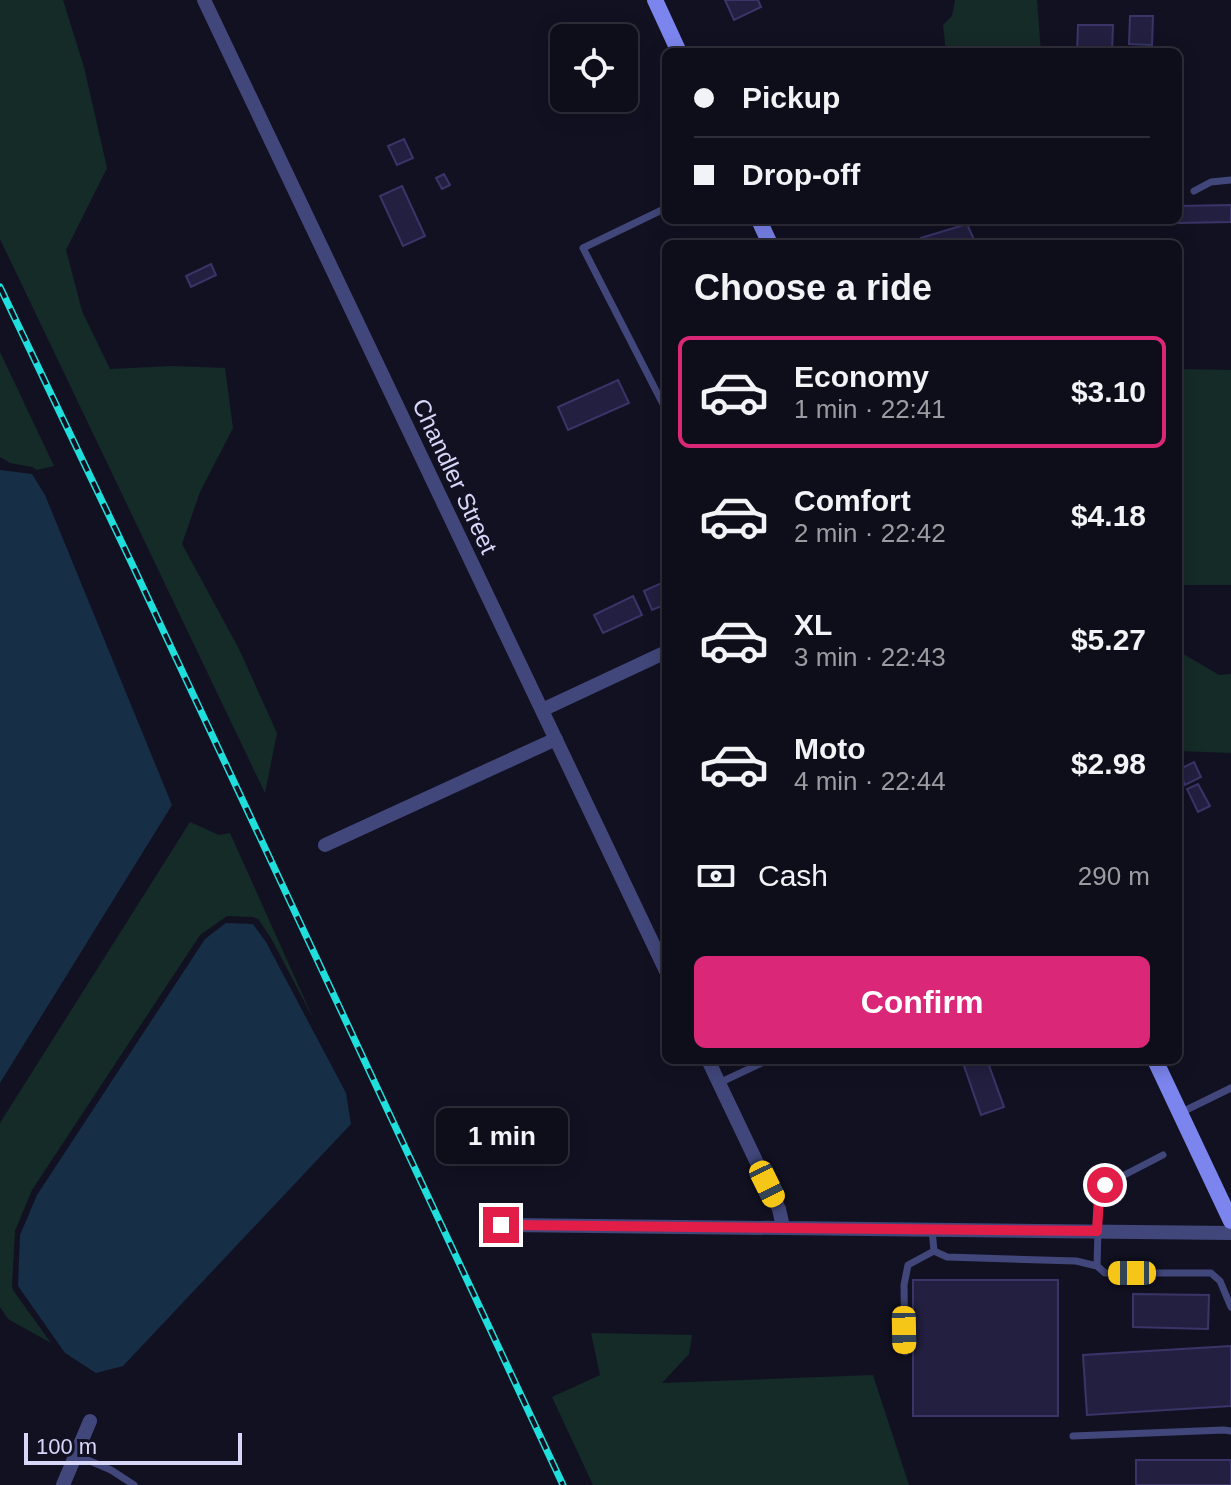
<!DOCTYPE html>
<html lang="en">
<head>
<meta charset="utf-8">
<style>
	body { margin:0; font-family:Arial,sans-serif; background:#171623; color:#f1f3f6; height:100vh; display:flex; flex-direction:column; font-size:30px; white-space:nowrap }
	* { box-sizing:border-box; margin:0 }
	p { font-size:26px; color:#9b9ca2 }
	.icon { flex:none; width:44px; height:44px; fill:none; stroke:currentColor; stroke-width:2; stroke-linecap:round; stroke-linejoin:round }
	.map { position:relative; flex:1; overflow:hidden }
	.details { position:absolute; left:662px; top:240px; width:520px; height:824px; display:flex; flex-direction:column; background:#0e0d1a; border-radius:12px; box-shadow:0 4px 20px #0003,0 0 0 2px #2e2d39 }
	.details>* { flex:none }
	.guide { position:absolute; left:662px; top:48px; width:520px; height:176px; border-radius:12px; box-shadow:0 4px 20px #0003,0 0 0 2px #2e2d39; display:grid; align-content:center; height:176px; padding:0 32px; background:#0e0d1a }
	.controls { position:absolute; left:550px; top:24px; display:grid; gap:16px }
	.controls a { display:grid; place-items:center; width:88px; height:88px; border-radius:12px; background:#0e0d1a; box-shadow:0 4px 20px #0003,0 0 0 2px #2e2d39; font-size:40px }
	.scale { position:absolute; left:24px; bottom:20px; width:218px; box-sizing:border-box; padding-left:8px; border:4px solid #d7d7fa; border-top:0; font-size:22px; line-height:28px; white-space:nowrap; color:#d7d7fa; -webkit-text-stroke:6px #121122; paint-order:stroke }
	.end { position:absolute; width:36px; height:36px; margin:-18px; border:10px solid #e11d48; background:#fff; box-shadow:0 0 0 4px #fff }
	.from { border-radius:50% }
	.bubble { position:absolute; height:56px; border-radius:12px; background:#0e0d1a; box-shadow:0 4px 20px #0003,0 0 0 2px #2e2d39; font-size:26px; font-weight:700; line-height:56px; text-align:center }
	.car { position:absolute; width:24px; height:48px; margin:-24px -12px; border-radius:10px; box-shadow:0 0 6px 2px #0007; background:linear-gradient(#f5c518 24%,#345 0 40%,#f5c518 0 76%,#345 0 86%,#f5c518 0) }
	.guide b { display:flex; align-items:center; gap:28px; height:76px; font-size:30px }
	.guide b+b { border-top:2px solid #2e2d39 }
	.guide i { width:20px; height:20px; background:#f1f3f6 }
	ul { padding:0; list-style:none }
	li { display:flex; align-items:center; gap:24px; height:112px; margin:0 16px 12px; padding:0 16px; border:4px solid transparent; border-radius:12px }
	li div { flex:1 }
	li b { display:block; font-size:30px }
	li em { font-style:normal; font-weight:700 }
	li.selected { border-color:#db2777 }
	li>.icon { width:72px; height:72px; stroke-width:1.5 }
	h2 { padding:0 32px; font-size:36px; line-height:96px }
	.pay { display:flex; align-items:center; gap:20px; height:88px; padding:0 32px; font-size:30px }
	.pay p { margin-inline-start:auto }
	.primary-button { display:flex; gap:16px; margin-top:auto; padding:16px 32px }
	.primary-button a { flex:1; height:92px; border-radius:12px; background:#db2777; color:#fff; font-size:32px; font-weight:700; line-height:92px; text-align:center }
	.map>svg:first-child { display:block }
</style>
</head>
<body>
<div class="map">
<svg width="1231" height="1485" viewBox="0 0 1231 1485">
	<rect width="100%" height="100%" fill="#121122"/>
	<path fill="#152b28" d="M 0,0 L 63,0 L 84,67 L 107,168 L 66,250 L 82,311 L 110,369 L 173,366 L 225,368 L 233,428 L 200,492 L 182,544 L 239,649 L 277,733 L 265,793 L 0,239 Z
		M 955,0 L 1037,0 L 1041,52 L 946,52 L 943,25 L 952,16 Z
		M 0,352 L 54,466 L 37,470 L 32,467 L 10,463 L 0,457 Z
		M 1178,369 L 1231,370 L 1231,585 L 1178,585 Z
		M 1178,611 L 1180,652 L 1219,675 L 1231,674 L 1231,753 L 1178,751 Z
		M 190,822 L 219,835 L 230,833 L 314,1020 L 271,938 L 258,919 L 253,917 L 227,916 L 200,935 L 32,1190 L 15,1231 L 12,1285 L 13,1290 L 51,1343 L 8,1319 L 0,1307 L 0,1123 Z
		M 591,1333 L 692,1335 L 689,1354 L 662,1383 L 873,1375 L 909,1485 L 593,1485 L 552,1397 L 600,1375 Z"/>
	<path fill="#162e46" d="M 0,470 L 32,474 L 45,495 L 172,805 L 0,1083 Z
		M 226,923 L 253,924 L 266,942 L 346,1093 L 351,1124 L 123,1366 L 96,1373 L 65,1353 L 18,1286 L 20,1235 L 37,1195 L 205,939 Z"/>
	<path fill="#221f40" stroke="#393569" stroke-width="2" d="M 725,0 L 758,0 L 761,7 L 734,20 Z
		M 1130,16 L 1153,16 L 1152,45 L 1129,44 Z
		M 1078,25 L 1113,25 L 1112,52 L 1077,52 Z
		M 404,139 L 413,158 L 397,165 L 388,146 Z
		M 444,174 L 450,185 L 442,189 L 436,178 Z
		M 402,186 L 425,236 L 403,246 L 380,196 Z
		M 1231,205 L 1231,222 L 1178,223 L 1178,206 Z
		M 967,224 L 976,244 L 923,244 L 921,238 Z
		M 211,264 L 216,275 L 191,287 L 186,276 Z
		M 618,380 L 629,403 L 568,430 L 558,407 Z
		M 666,581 L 666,604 L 652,610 L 644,591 Z
		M 633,596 L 642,615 L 603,633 L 594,615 Z
		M 1194,762 L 1201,777 L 1185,785 L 1178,770 Z
		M 1198,784 L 1210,806 L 1198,812 L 1187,789 Z
		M 962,1060 L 987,1060 L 1004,1107 L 981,1115 Z
		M 913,1280 L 1058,1280 L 1058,1416 L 913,1416 Z
		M 1133,1294 L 1209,1295 L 1208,1329 L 1133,1327 Z
		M 1231,1346 L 1231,1406 L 1087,1415 L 1083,1355 Z
		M 1136,1460 L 1231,1460 L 1231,1485 L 1136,1485 Z"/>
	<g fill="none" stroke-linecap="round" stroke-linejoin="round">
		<path stroke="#42477b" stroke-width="7" d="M 1194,191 L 1211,182 L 1231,180
			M 666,208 L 583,248 L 666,410
			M 719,1083 L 768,1060
			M 1182,1112 L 1231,1088
			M 1163,1155 L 1105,1185 L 1099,1196 L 1097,1266 L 1105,1273 L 1211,1273 L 1220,1281 L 1231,1307
			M 932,1230 L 934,1251 L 947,1257 L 1076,1261 L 1097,1266
			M 905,1352 L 904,1285 L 908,1265 L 934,1251
			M 1073,1436 L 1224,1430 L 1231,1431
			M 76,1455 L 111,1470 L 134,1485"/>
		<path stroke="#42477b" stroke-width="14" d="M 204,0 L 666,971
			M 542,710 L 666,652
			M 325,845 L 556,739
			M 708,1060 L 779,1209 L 783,1227
			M 501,1225 L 1231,1233
			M 63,1485 L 90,1421"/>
		<path stroke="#7b85ed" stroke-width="16" d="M 655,0 L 679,52
			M 759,220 L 770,244
			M 1155,1060 L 1231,1221"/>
		<g stroke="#1edfdb" stroke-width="7">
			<path id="rail" d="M 0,287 L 133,566 L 563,1485"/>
		</g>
		<use href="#rail" stroke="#121122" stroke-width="4" stroke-dasharray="12" stroke-linecap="butt"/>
	</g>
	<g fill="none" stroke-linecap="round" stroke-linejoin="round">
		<path stroke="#e11d48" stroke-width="10" d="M 501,1225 L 1097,1231 L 1099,1196 L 1105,1185"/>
	</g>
	<g text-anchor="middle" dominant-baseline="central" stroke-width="6" stroke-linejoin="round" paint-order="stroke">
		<g font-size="24" fill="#d7d7fa" stroke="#121122">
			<text transform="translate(455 476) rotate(65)">Chandler Street</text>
		</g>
	</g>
</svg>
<div class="controls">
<a><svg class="icon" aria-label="locate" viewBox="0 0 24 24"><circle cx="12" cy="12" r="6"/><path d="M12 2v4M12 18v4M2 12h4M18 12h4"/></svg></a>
</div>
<div class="scale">100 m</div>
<i class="end from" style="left:1105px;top:1185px"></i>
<i class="end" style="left:501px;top:1225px"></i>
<div class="bubble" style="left:436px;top:1108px;width:132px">1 min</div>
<i class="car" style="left:767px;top:1184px;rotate:154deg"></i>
<i class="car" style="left:1132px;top:1273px;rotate:270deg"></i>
<i class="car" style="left:904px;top:1330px;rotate:179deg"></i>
<div class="guide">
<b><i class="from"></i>Pickup</b>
<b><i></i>Drop-off</b>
</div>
<section class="details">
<h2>Choose a ride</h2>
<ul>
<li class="selected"><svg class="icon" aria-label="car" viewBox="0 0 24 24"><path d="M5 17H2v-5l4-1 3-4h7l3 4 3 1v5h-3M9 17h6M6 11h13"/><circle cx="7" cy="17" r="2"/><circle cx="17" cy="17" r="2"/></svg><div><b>Economy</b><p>1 min · 22:41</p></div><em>$3.10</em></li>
<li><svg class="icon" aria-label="car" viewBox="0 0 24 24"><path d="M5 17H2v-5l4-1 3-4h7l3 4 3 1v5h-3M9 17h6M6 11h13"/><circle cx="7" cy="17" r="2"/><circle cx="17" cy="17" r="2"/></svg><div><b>Comfort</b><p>2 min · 22:42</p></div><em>$4.18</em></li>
<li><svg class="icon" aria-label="car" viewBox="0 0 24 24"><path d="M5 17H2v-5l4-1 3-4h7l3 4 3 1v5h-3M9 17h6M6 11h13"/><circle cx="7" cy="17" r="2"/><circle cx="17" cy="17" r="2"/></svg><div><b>XL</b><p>3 min · 22:43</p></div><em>$5.27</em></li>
<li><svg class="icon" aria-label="car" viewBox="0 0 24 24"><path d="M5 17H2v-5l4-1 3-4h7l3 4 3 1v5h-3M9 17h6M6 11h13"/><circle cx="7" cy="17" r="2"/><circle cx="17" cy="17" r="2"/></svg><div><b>Moto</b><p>4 min · 22:44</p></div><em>$2.98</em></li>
</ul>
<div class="pay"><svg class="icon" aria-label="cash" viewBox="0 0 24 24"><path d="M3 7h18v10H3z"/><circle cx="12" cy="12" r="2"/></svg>Cash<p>290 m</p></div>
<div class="primary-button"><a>Confirm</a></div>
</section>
</div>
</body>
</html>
